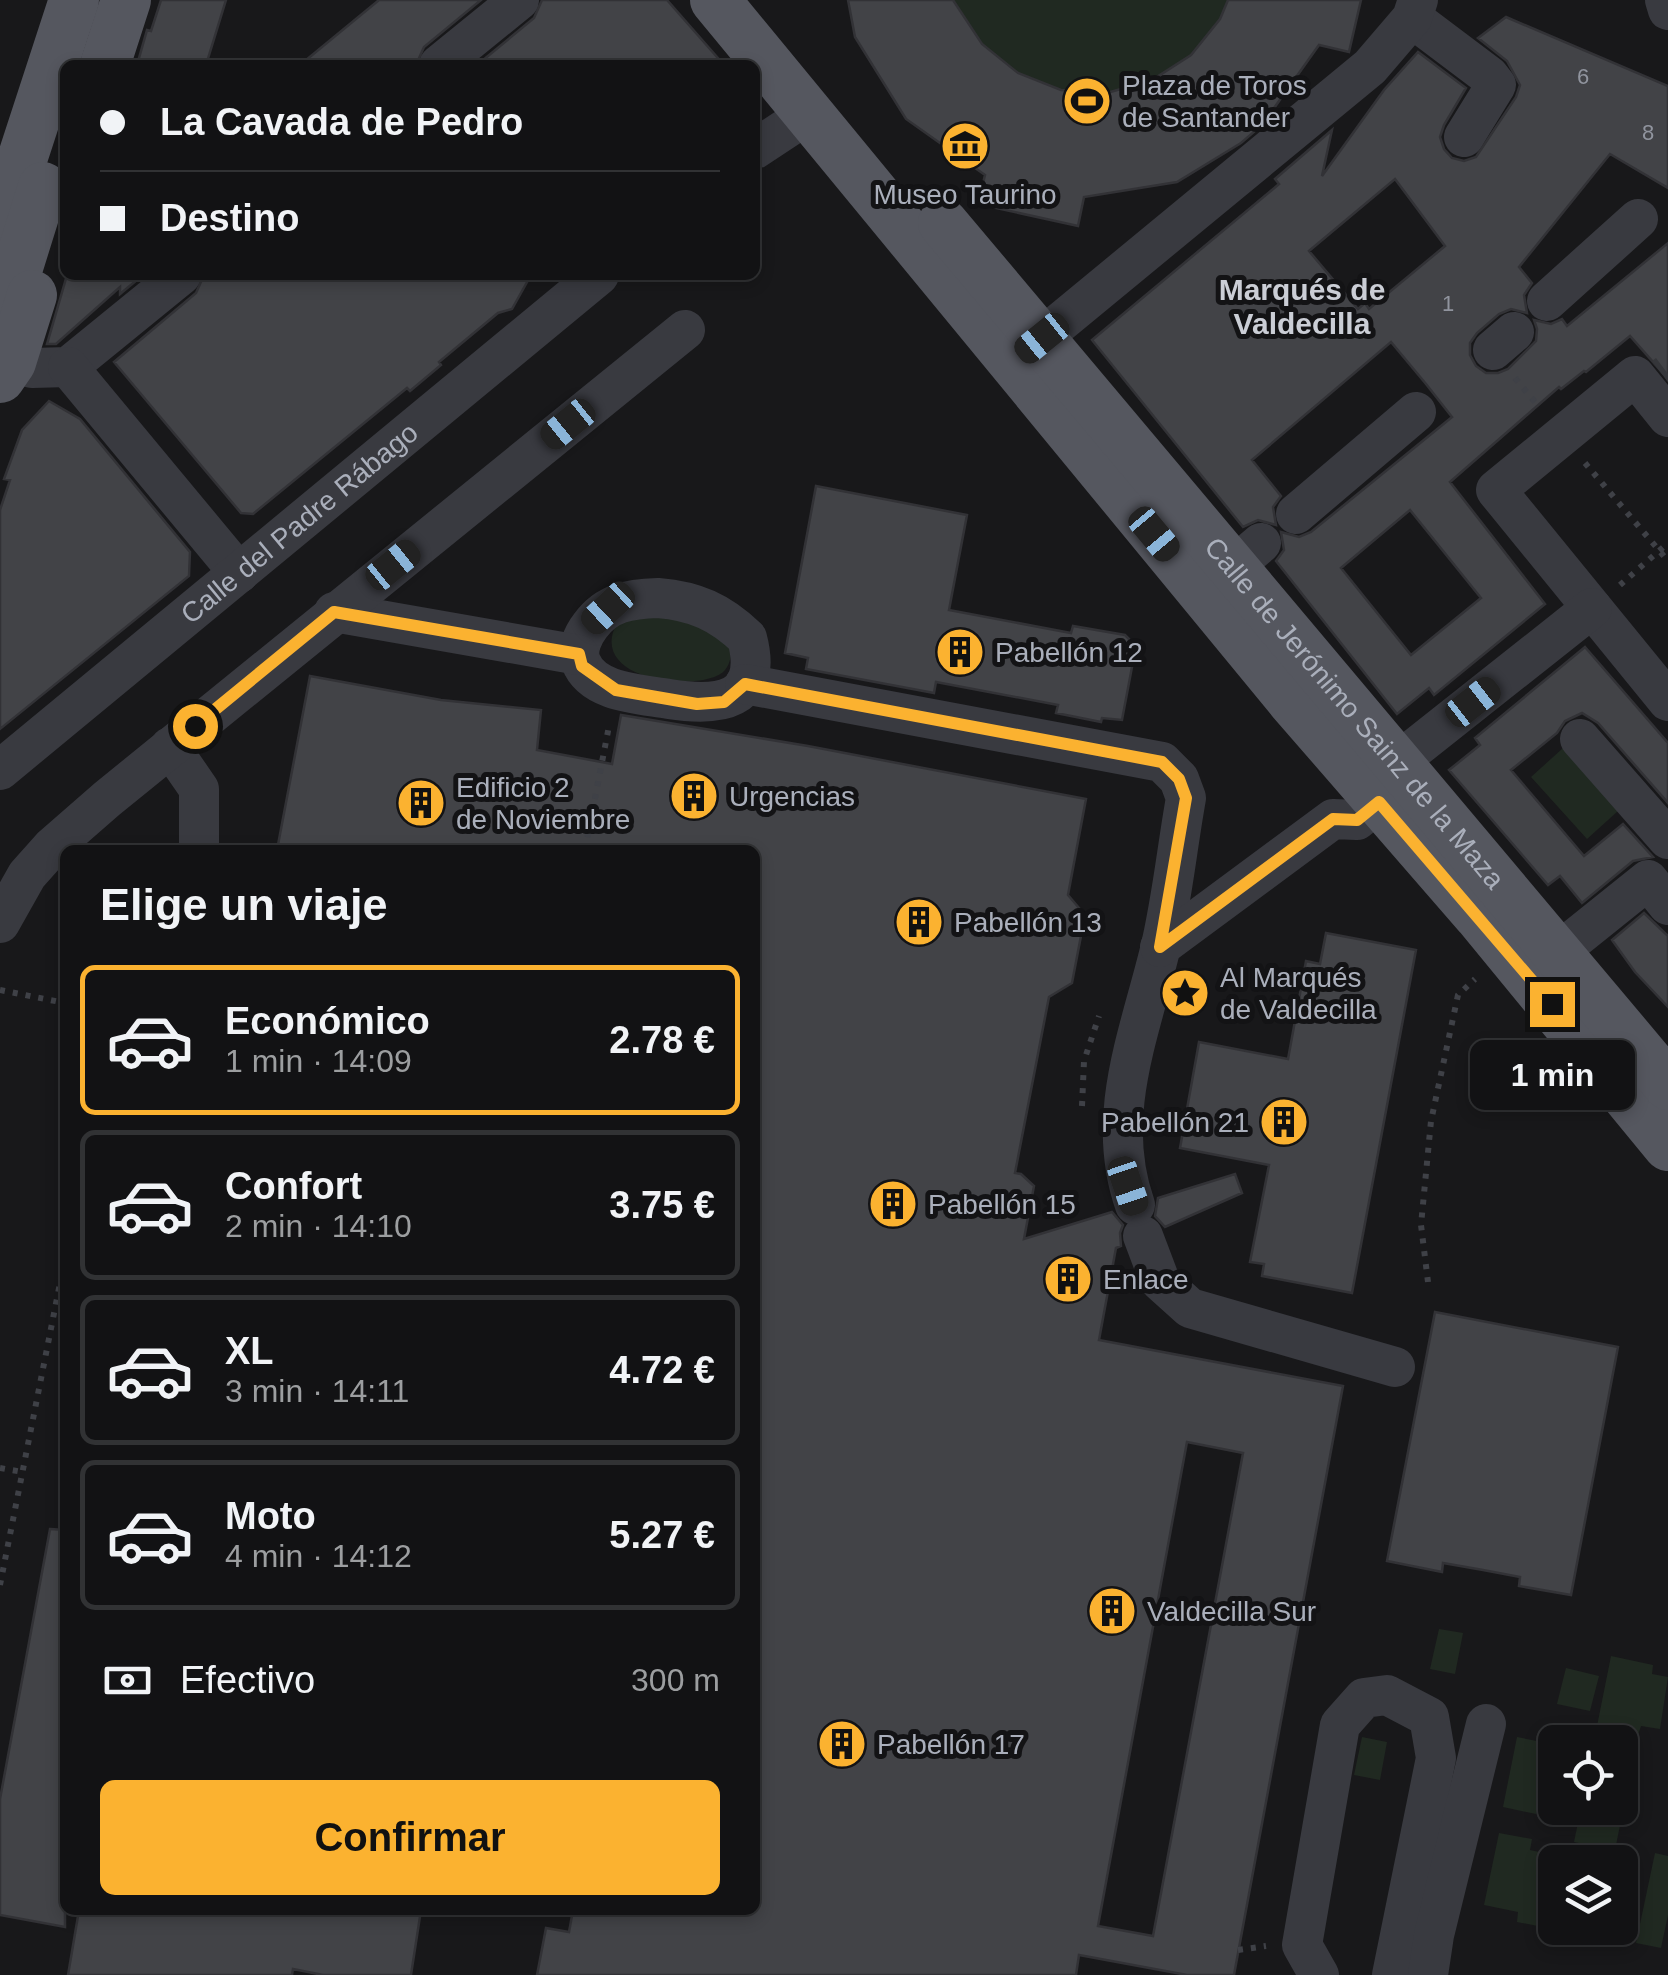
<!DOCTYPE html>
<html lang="es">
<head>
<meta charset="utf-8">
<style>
	body { margin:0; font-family:Arial,sans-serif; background:#1b1b1d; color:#f1f3f6; height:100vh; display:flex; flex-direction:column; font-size:38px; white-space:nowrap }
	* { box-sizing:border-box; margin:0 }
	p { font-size:32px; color:#9c9ea0 }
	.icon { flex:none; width:55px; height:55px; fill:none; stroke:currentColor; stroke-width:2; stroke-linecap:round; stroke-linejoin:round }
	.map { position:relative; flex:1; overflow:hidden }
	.drawer { position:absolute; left:60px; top:845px; width:700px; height:1070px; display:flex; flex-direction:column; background:#121214; border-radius:15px; box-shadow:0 5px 15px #0003,0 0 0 2px #313234 }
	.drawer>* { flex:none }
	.guide { position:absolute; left:60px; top:60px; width:700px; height:220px; border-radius:15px; box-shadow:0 5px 15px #0003,0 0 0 2px #313234; display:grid; align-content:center; height:220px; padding:0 40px; background:#121214 }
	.buttons { position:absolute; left:1538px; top:1725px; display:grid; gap:20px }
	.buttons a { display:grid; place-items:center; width:100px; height:100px; border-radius:15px; background:#121214; box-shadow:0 5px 15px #0003,0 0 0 2px #313234; font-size:50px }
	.end { position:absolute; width:45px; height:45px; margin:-22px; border:12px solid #fbb230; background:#111; box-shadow:0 0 0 5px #111 }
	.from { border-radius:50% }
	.bubble { position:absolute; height:70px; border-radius:15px; background:#121214; box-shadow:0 5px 15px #0003,0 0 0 2px #313234; font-size:32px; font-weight:700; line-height:70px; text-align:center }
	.car { position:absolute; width:30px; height:60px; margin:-30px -15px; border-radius:12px; box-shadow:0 0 8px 2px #0007; background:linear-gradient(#222 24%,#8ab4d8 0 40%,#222 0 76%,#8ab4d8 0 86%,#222 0) }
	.guide b { display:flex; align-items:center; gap:35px; height:95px; font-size:38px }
	.guide b+b { border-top:2px solid #313234 }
	.guide i { width:25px; height:25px; background:#f1f3f6 }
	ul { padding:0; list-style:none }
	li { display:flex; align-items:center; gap:30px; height:150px; margin:0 20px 15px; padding:0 20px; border:5px solid #313234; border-radius:15px }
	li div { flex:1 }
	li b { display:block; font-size:38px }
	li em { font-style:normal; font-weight:700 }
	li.on { border-color:#fbb230 }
	li>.icon { width:90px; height:90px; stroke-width:1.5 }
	h2 { padding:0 40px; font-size:45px; line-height:120px }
	.pay { display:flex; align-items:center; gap:25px; height:110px; padding:0 40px; font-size:38px }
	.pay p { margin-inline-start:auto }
	.button { display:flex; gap:20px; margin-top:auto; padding:20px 40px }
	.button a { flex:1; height:115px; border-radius:15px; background:#fbb230; color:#111; font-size:40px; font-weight:700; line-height:115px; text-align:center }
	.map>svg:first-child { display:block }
</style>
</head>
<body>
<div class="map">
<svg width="1668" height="1975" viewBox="0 0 1668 1975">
	<rect width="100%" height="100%" fill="#18181a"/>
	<path fill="#202921" d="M 848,0 L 1361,0 L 1349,52 L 1319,45 L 1260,129 L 1177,182 L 1085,197 L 1078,226 L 978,204 L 984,175 L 906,119 L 855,37 Z
		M 658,610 L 731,640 C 731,651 732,662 725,670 C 706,694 576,683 621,616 Z
		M 1573,739 L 1628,802 L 1587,839 L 1531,777 Z
		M 1439,1629 L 1463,1633 L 1455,1674 L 1430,1669 Z
		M 1611,1656 L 1653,1665 L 1652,1674 L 1668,1677 L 1660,1729 L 1641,1726 L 1638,1735 L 1597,1726 Z
		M 1566,1668 L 1599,1676 L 1590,1711 L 1557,1704 Z
		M 1362,1737 L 1387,1742 L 1380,1780 L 1354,1775 Z
		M 1517,1737 L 1552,1744 L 1555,1808 L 1571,1808 L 1570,1812 L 1538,1806 L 1536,1814 L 1503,1807 Z
		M 1620,1785 L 1628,1786 L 1615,1850 L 1574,1842 L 1581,1808 L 1620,1808 Z
		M 1499,1833 L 1532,1839 L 1530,1850 L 1562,1857 L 1561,1862 L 1555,1862 L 1555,1892 L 1548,1928 L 1517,1922 L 1518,1912 L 1484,1905 Z
		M 1655,1853 L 1668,1856 L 1668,1915 L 1661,1948 L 1636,1943 Z"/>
	<path fill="#424347" stroke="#323236" stroke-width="2.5" fill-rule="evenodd" d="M 161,0 L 226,0 L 206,65 L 137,65 L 147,30 L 151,31 Z
		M 379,0 L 481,0 L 424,47 L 416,65 L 300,65 Z
		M 542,0 L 667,0 L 724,65 L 477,65 L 534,18 Z
		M 848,0 L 953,0 L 982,44 L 1018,73 L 1061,90 L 1107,93 L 1152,80 L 1191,55 L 1220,19 L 1228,0 L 1361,0 L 1349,52 L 1319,45 L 1262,125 L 1241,143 L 1177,182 L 1084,197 L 1078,226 L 978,204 L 985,175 L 906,119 L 855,37 Z
		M 1506,17 L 1668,86 L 1668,188 L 1610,154 L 1519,267 L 1532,283 L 1524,295 L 1527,313 L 1511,309 L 1499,314 L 1477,333 L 1470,343 L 1470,355 L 1476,366 L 1486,373 L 1498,373 L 1508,369 L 1536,341 L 1537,329 L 1534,320 L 1551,324 L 1562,319 L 1567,326 L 1668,243 L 1668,379 L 1630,336 L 1586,372 L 1584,371 L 1561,389 L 1559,387 L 1450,482 L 1545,604 L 1434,695 L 1429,688 L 1397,714 L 1276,561 L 1284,550 L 1281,532 L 1299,537 L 1311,532 L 1452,417 L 1426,384 L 1391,342 L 1252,460 L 1281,496 L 1273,507 L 1276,525 L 1258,520 L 1243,527 L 1092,340 L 1279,184 L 1275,179 L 1332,130 L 1322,176 L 1384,90 L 1418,52 L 1466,88 L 1444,125 L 1440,137 L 1444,149 L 1452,158 L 1464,161 L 1476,157 L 1516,97 L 1520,85 L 1507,61 L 1478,38 ZM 1395,179 L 1445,246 L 1369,309 L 1365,303 L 1358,309 L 1309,251 ZM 1410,510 L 1481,598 L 1411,655 L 1341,568 Z
		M 67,275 L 143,275 L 120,294 L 120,287 L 56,344 L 47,344 Z
		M 204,275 L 531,275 L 512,309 L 498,313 L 439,362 L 441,365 L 410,391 L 407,388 L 253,514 L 241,513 L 114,362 L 196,293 Z
		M 49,401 L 80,419 L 190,552 L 189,576 L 0,729 L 0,510 L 10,480 L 4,479 L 22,430 Z
		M 816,486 L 967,515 L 949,610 L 1071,633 L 1073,626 L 1125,635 L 1136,646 L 1122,720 L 1102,718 L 1101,722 L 1056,713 L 1058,705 L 936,682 L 934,693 L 806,669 L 808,658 L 785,653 Z
		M 1585,647 L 1668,743 L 1668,803 L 1598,723 L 1582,713 L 1565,721 L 1557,733 L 1511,770 L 1584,856 L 1623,824 L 1653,857 L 1633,861 L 1582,903 L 1560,876 L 1548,885 L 1449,770 L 1480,745 L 1475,738 Z
		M 310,676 L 441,700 L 541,710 L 537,750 L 612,764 L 621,715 L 808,746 L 1086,799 L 1068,895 L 1085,915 L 1072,983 L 1049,997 L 1015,1173 L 1021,1174 L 1034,1186 L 1024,1239 L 1112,1212 L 1123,1225 L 1120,1233 L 1121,1246 L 1116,1248 L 1099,1340 L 1343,1386 L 1234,1975 L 1187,1975 L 1079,1955 L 1076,1975 L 537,1975 L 546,1928 L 569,1932 L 573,1910 L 755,1910 L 755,850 L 277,850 ZM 1187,1442 L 1243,1453 L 1153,1936 L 1098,1926 Z
		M 1644,913 L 1668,936 L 1668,1007 L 1635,972 L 1612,940 Z
		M 1326,933 L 1416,950 L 1352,1293 L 1262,1276 L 1264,1264 L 1250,1262 L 1269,1165 L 1180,1148 L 1199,1042 L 1288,1059 L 1306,961 L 1320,964 Z
		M 1235,1174 L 1242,1193 L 1165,1227 L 1155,1216 L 1158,1198 Z
		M 1435,1312 L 1618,1347 L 1571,1595 L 1519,1586 L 1520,1577 L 1483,1570 L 1443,1563 L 1442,1572 L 1387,1561 Z
		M 50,1529 L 65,1530 L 65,1927 L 0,1915 L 0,1799 Z
		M 79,1910 L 421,1910 L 411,1975 L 323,1975 L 293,1969 L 292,1975 L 68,1975 Z"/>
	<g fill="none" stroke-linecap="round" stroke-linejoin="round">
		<path stroke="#35363a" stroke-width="40" stroke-dasharray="40 20" stroke-linecap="butt" d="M 1664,377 L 1668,374"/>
		<path stroke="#3f4147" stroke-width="6" stroke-dasharray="5 8" stroke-linecap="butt" d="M 1515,378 L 1539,407
			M 1585,463 L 1668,561
			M 1620,585 L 1668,543
			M 585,850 L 609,726
			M 0,990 L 65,1003
			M 1082,1106 L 1084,1061 L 1099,1016
			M 1428,1282 L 1421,1225 L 1431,1121 L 1458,995 L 1475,979
			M 0,1468 L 23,1472
			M 0,1585 L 65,1258
			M 1238,1950 L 1266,1946"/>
		<g stroke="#393a40" stroke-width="40">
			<path d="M 1665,0 L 1668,10"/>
			<path d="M 1412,18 L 1489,76 L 1496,85 L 1464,137"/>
			<path d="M 439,65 L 519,0"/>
			<path d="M 755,149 L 808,114"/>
			<path d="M 1547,301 L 1638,219"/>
			<path d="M 1493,350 L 1514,332"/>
			<path d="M 1017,358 L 1370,67 L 1412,18 L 1418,0"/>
			<path d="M 11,362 L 32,368 L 68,367 L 181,275"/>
			<path d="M 68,367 L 239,573"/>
			<path d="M 1668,417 L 1635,376 L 1496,490 L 1668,701"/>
			<path d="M 1296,514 L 1416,412"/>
			<path d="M 1234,566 L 1261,543"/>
			<path d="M 658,598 C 695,601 720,612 747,638 C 764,702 719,707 669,699 C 641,694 593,693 581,662 C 576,650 583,635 590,626 C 607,602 630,599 658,598 Z"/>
			<path d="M 334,612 L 579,655"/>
			<path d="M 745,684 L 1162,762 L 1179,779 L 1186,798 C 1177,848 1172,900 1160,950 C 1139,1036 1104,1117 1135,1205"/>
			<path d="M 1580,739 L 1668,839"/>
			<path d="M 170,747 L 199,789 L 199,850"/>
			<path d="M 1399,761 L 1592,608"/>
			<path id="s1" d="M 0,770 L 599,275"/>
			<path d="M 0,923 L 27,875 L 52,847 L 107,799 L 685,330"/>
			<path d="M 1160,947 L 1333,819 L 1357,820 L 1379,802"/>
			<path d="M 1557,953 L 1648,880 L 1668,905"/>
			<path d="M 1143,1236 L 1160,1281 L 1190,1308 L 1395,1367"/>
			<path d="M 1319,1975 L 1302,1945 L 1340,1725 L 1364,1698 L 1387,1695 L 1429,1717 L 1436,1758 L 1392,1975"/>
			<path d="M 1428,1975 L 1434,1935 L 1486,1724"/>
		</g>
		<g stroke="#55575f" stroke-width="50">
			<path d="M 715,0 L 1293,702 L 1479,916 L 1668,1146"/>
			<path d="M 105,65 L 126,0"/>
			<path id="s2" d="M 943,223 L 1668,1085"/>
			<path d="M 0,227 L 74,0"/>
			<path d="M 0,325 L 43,187"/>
			<path d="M 0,378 L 11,362 L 32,295"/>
		</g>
	</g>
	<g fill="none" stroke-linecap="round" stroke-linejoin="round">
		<path stroke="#fbb230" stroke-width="12" d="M 195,726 L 334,612 L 579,654 L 582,666 L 616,690 L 697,704 L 724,702 L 745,684 L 1162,762 L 1179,779 L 1186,798 L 1160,947 L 1333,819 L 1357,820 L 1379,802 L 1552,1004"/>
	</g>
	<defs>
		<g id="stadium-disc" transform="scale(2.5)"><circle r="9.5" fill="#fbb230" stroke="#131315"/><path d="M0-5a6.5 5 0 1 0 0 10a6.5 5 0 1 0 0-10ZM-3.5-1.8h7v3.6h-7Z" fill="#111"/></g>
		<g id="museum-disc" transform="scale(2.5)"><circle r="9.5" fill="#fbb230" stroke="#131315"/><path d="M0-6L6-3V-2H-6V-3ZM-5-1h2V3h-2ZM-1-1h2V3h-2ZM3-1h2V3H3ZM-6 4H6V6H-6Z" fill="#111"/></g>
		<g id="building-disc" transform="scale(2.5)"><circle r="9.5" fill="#fbb230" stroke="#131315"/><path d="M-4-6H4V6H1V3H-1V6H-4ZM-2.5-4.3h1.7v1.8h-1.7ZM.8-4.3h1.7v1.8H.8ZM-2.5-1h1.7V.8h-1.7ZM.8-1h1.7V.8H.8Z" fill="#111"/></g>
		<g id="sight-disc" transform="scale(2.5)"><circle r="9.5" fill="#fbb230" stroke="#131315"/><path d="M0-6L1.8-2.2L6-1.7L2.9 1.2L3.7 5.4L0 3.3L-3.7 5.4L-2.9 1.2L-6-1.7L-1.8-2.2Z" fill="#111"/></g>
	</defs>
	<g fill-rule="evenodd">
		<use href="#stadium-disc" x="1087" y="101"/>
		<use href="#museum-disc" x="965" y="146"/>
		<use href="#building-disc" x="960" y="652"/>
		<use href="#building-disc" x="694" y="796"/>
		<use href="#building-disc" x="421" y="803"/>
		<use href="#building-disc" x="919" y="922"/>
		<use href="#sight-disc" x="1185" y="993"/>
		<use href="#building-disc" x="1284" y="1122"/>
		<use href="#building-disc" x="893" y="1204"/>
		<use href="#building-disc" x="1068" y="1279"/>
		<use href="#building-disc" x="1112" y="1611"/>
		<use href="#building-disc" x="842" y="1744"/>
	</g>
	<g text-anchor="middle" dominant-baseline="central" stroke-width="10" stroke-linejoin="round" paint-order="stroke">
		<g font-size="22" fill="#90949e">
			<text x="1583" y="76">6</text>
			<text x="1648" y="132">8</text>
			<text x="1448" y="303">1</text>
		</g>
		<g font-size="28" fill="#aaafbb" stroke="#131315" text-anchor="start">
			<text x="1122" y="85">Plaza de Toros<tspan x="1122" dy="32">de Santander</tspan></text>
			<text x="965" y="194" text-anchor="middle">Museo Taurino</text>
			<text x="995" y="652">Pabellón 12</text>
			<text x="456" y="787">Edificio 2<tspan x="456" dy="32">de Noviembre</tspan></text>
			<text x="729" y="796">Urgencias</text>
			<text x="954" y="922">Pabellón 13</text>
			<text x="1220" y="977">Al Marqués<tspan x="1220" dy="32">de Valdecilla</tspan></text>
			<text x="1249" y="1122" text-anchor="end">Pabellón 21</text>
			<text x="928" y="1204">Pabellón 15</text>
			<text x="1103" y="1279">Enlace</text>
			<text x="1147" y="1611">Valdecilla Sur</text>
			<text x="877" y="1744">Pabellón 17</text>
		</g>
		<g font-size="28" fill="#aaafbb" stroke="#131315">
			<text stroke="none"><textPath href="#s1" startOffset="388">Calle del Padre Rábago</textPath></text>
			<text stroke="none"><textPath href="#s2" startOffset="640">Calle de Jerónimo Sainz de la Maza</textPath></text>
		</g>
		<g font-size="30" font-weight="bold" fill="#cbced6" stroke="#131315">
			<text x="1302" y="289">Marqués de<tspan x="1302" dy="34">Valdecilla</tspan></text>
		</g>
	</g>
</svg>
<div class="buttons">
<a><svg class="icon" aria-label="locate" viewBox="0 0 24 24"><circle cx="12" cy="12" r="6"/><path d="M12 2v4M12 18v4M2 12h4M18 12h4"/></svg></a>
<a><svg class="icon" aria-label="layers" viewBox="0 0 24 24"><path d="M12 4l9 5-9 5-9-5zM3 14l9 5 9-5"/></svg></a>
</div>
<i class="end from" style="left:195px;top:726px"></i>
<i class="end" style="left:1552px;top:1004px"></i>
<div class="bubble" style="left:1470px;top:1040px;width:165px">1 min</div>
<i class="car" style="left:1042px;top:338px;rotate:231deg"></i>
<i class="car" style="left:568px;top:424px;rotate:231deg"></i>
<i class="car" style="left:1154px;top:534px;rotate:140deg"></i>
<i class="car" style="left:393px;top:565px;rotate:51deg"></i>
<i class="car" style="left:608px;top:608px;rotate:227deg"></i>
<i class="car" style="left:1473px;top:702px;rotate:52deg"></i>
<i class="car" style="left:1128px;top:1186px;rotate:161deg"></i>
<div class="guide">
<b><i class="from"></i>La Cavada de Pedro</b>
<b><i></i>Destino</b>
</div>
<section class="drawer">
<h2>Elige un viaje</h2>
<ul>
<li class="on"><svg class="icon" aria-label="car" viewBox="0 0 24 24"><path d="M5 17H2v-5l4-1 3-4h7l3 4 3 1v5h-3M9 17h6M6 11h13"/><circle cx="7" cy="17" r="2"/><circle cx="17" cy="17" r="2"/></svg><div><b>Económico</b><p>1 min · 14:09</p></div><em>2.78 €</em></li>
<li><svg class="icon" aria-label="car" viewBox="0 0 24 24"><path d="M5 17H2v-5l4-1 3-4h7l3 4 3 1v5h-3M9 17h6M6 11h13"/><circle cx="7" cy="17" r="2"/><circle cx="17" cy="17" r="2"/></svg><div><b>Confort</b><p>2 min · 14:10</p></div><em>3.75 €</em></li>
<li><svg class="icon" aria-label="car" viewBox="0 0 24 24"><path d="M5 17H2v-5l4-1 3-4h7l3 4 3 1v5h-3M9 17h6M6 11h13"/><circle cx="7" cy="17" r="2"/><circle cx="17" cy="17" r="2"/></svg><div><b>XL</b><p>3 min · 14:11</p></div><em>4.72 €</em></li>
<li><svg class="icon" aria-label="car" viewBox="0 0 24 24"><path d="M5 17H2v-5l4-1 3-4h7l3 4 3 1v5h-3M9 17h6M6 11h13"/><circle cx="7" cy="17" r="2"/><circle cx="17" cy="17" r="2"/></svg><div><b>Moto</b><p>4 min · 14:12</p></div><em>5.27 €</em></li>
</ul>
<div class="pay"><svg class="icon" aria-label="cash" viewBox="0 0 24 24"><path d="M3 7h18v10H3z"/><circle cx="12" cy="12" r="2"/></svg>Efectivo<p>300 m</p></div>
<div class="button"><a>Confirmar</a></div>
</section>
</div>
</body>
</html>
